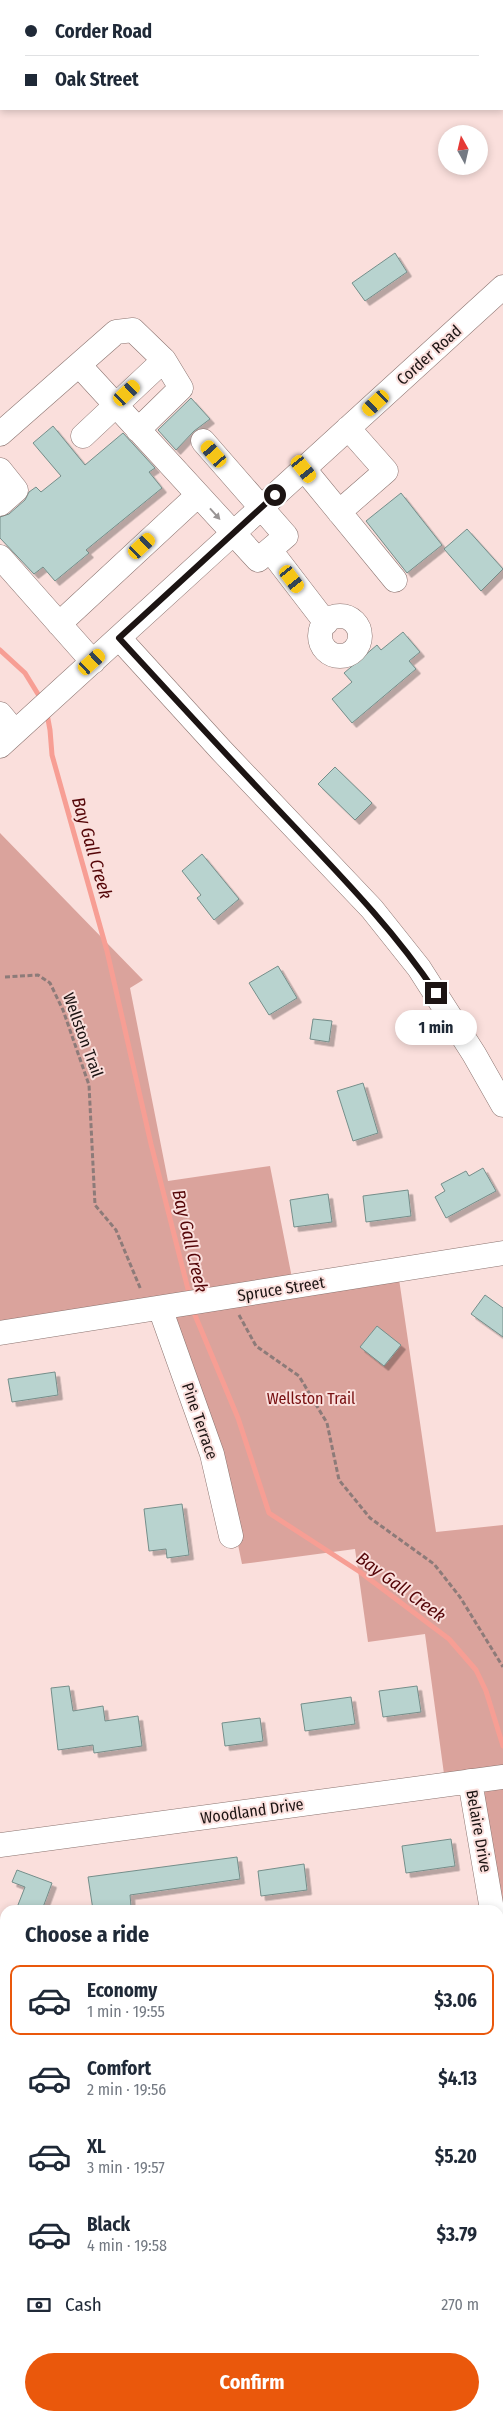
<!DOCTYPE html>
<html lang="en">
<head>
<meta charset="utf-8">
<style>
	body { margin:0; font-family:"Fira Sans Condensed",sans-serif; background:#f2f2f3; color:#1f2937; height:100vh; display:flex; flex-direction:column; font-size:19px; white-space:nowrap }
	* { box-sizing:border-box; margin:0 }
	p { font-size:16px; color:#747a83 }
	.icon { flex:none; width:28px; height:28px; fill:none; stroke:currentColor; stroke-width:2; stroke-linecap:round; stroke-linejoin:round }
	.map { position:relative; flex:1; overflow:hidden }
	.side { position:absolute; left:0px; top:1905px; width:504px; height:516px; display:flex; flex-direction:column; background:#fff; border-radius:15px 15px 0 0; box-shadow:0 2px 8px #0003 }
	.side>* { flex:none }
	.banner { position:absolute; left:0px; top:0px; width:504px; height:110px; box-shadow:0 2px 8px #0003; display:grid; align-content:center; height:110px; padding:0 25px; background:#fff }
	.needle { width:32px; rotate:352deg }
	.fabs { position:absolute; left:438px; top:125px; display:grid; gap:10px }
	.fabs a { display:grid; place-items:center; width:50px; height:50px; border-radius:50%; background:#fff; box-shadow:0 2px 8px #0003; font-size:25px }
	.end { position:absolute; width:22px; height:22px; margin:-11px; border:6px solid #1c1413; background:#fff; box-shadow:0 0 0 2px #fff }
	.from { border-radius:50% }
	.bubble { position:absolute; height:35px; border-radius:18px; background:#fff; box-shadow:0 2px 8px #0003; font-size:16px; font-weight:700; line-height:35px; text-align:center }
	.car { position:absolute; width:15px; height:30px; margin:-15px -8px; border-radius:6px; box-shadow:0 0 4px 1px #0007; background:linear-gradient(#f5c518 24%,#345 0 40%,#f5c518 0 76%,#345 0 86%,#f5c518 0) }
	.banner b { display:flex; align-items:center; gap:18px; height:48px; font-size:19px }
	.banner b+b { border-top:1px solid #e0e1e3 }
	.banner i { width:12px; height:12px; background:#1f2937 }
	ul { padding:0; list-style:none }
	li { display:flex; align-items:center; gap:15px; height:70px; margin:0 10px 8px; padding:0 15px; border:2px solid transparent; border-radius:10px }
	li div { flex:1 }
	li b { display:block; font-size:19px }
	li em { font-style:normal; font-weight:700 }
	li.selected { border-color:#ea580c }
	li>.icon { width:45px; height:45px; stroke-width:1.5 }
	h2 { padding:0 25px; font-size:22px; line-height:60px }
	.pay { display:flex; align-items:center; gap:12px; height:55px; padding:0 25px; font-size:19px }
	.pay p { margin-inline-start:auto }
	.primary-button { display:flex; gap:10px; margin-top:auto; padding:10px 25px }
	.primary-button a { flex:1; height:58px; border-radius:30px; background:#ea580c; color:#fff; font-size:20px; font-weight:700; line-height:58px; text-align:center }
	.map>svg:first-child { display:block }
</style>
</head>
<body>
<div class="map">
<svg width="503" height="2421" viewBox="0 0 503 2421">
	<defs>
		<filter id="shadow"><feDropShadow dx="4.5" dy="4.5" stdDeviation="0" flood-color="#0004"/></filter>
	</defs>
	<rect width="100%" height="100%" fill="#fadfdc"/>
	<path fill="#daa39c" d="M 0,833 L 143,980 L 130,988 L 168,1181 L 270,1166 L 292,1278 L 0,1324 Z
		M 399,1279 L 436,1532 L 503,1525 L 503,1767 L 444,1774 L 425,1634 L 368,1642 L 355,1549 L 242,1564 L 218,1448 L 167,1312 Z
		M 503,1788 L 503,1924 L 480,1791 Z"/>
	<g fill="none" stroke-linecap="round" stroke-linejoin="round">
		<path stroke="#f79e94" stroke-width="5" d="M 0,650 L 25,673 L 41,699
			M 47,714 L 50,730 L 52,755 L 107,951 L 151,1144 L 190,1297
			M 192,1308 L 238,1418 L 269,1513 L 360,1572 L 449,1639 L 476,1670 L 486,1691 L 503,1746"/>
	</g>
	<path fill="#b8d3cf" stroke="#758e8a" filter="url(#shadow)" d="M 395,253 L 407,272 L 365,301 L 352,283 Z
		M 191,398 L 210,419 L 194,431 L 176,450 L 158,430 Z
		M 53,426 L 85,465 L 123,433 L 155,468 L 149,472 L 162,488 L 86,550 L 89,553 L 55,581 L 43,567 L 34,574 L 0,538 L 0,517 L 9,514 L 25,500 L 29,492 L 36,487 L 41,492 L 61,476 L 33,443 Z
		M 401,493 L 442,545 L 407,573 L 366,521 Z
		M 467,529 L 503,569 L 481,591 L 444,549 Z
		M 403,632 L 420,652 L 409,661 L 416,669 L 352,723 L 332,699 L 352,682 L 344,673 L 377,645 L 381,650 Z
		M 335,767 L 372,803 L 355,820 L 318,784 Z
		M 202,854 L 239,899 L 214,920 L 197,898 L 201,895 L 182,871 Z
		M 278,966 L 297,998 L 269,1015 L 249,983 Z
		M 313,1019 L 332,1021 L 329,1042 L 310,1039 Z
		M 363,1083 L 378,1133 L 353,1141 L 337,1091 Z
		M 483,1168 L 496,1191 L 446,1218 L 435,1197 L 445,1191 L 441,1184 L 466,1171 L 469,1176 Z
		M 408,1190 L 411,1216 L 366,1222 L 363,1196 Z
		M 328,1194 L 332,1222 L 294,1227 L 290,1200 Z
		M 485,1295 L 503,1308 L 503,1337 L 471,1314 Z
		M 377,1326 L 401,1345 L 384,1366 L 360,1347 Z
		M 55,1372 L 58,1395 L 12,1402 L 8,1379 Z
		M 182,1504 L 189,1555 L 167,1558 L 166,1549 L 149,1551 L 144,1509 Z
		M 69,1686 L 73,1711 L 103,1706 L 105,1721 L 138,1716 L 142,1746 L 94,1753 L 93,1745 L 58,1750 L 51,1688 Z
		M 417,1686 L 421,1712 L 383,1717 L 379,1691 Z
		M 351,1697 L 355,1724 L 305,1731 L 301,1704 Z
		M 260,1718 L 263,1741 L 225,1746 L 222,1723 Z
		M 451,1839 L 455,1866 L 406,1873 L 402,1846 Z
		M 237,1857 L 240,1879 L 130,1895 L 131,1906 L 93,1910 L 88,1877 Z
		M 304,1864 L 307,1890 L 261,1896 L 258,1871 Z
		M 17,1870 L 52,1883 L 42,1910 L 16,1910 L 25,1887 L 12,1882 Z"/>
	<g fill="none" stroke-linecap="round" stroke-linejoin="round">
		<g stroke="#8b7470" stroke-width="25">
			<path id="minor" d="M 480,0 L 480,1
				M 64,1 L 68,0
				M 0,21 L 1,20
				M 502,58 L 503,58
				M 502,86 L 503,88
				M 79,365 L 258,560 L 286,536 L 203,441
				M 138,430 L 181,388 L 164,360
				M 0,434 L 116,332 L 133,330 L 164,360 L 83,436
				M 304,469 L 395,580
				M 0,470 L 16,490 L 0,504
				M 339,512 L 386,471 L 348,428
				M 270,550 L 326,623
				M 0,557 L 93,662
				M320 636a20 20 0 1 1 40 0a20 20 0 1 1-40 0Z
				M 59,624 L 198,495
				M 119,638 L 221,750 L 372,909 L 419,968 L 474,1054 L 503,1105
				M 0,714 L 15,732
				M 0,746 L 503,287
				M 160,1308 L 212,1454 L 231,1536
				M 0,1333 L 503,1253
				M 470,1781 L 492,1910
				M 0,1845 L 503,1777
				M 499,1949 L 503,1974
				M 0,2233 L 5,2232
				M 355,2416 L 360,2421
				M 84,2421 L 85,2416"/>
		</g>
		<path stroke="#8d7b79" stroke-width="3" stroke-dasharray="5 2.5" stroke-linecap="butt" d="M 5,977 L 38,975 L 50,983 L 63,1010 L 89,1085 L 95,1205 L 116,1230 L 141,1290
			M 239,1315 L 256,1346 L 299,1376 L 327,1423 L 339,1480 L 370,1518 L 434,1564 L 460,1597 L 503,1667"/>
		<use href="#minor" stroke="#fff" stroke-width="24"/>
	</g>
	<defs><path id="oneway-solid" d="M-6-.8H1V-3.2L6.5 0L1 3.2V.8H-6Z" transform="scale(1.25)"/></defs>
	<use fill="#999595" href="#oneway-solid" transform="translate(215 514) rotate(48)"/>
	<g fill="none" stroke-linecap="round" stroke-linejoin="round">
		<path stroke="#1c1413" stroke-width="6" d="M 275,495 L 119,638 C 175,699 232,761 289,821 C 341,876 394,930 436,993"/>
	</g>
	<g text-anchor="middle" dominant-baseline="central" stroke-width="4" stroke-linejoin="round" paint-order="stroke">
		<g font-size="16" fill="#1c1413" stroke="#fadfdc">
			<text transform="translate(429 355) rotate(-42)">Corder Road</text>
			<text transform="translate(83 1035) rotate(70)">Wellston Trail</text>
			<text transform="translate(281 1289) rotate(-9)">Spruce Street</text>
			<text transform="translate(200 1421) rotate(71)">Pine Terrace</text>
			<text transform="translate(252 1811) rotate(-8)">Woodland Drive</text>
			<text transform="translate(479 1831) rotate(80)">Belaire Drive</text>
		</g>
		<g font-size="16" fill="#770f10" stroke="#fadfdc">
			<text x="311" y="1398">Wellston Trail</text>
		</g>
		<g font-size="18" font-style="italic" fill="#540507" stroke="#fadfdc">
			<text transform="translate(92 848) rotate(74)">Bay Gall Creek</text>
			<text transform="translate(190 1241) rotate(77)">Bay Gall Creek</text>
			<text transform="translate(401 1587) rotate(36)">Bay Gall Creek</text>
		</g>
	</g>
</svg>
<div class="fabs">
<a><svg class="needle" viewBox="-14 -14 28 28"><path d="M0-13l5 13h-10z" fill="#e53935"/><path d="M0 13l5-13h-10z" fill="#747a83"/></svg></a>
</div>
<i class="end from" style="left:275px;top:495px"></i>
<i class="end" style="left:436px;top:993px"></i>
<div class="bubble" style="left:395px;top:1010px;width:82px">1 min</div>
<i class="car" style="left:127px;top:393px;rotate:47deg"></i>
<i class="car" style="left:376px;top:403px;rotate:227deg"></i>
<i class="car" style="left:214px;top:454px;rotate:319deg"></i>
<i class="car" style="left:304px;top:469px;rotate:141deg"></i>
<i class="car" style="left:142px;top:546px;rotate:47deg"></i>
<i class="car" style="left:292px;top:579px;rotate:143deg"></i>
<i class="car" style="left:92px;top:662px;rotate:48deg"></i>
<div class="banner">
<b><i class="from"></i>Corder Road</b>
<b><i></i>Oak Street</b>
</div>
<section class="side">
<h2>Choose a ride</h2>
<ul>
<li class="selected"><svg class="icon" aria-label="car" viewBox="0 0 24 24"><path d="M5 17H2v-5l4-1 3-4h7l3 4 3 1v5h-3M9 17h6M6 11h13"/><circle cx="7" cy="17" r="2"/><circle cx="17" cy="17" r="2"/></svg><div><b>Economy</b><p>1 min · 19:55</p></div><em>$3.06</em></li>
<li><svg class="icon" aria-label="car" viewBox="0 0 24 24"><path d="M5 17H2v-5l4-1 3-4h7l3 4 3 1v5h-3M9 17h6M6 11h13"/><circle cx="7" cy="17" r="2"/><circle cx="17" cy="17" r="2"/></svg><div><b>Comfort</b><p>2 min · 19:56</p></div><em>$4.13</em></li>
<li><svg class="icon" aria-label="car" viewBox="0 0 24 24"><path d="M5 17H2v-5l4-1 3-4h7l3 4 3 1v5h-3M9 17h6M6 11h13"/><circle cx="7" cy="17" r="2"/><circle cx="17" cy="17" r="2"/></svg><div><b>XL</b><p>3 min · 19:57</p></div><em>$5.20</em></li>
<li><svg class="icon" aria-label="car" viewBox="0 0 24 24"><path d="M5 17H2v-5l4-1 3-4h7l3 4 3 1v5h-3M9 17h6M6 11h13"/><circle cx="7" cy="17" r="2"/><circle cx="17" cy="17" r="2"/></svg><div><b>Black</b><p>4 min · 19:58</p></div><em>$3.79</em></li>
</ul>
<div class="pay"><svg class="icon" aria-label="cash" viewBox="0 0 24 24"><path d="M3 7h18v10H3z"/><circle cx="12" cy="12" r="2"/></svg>Cash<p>270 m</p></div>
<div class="primary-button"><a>Confirm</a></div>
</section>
</div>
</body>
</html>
